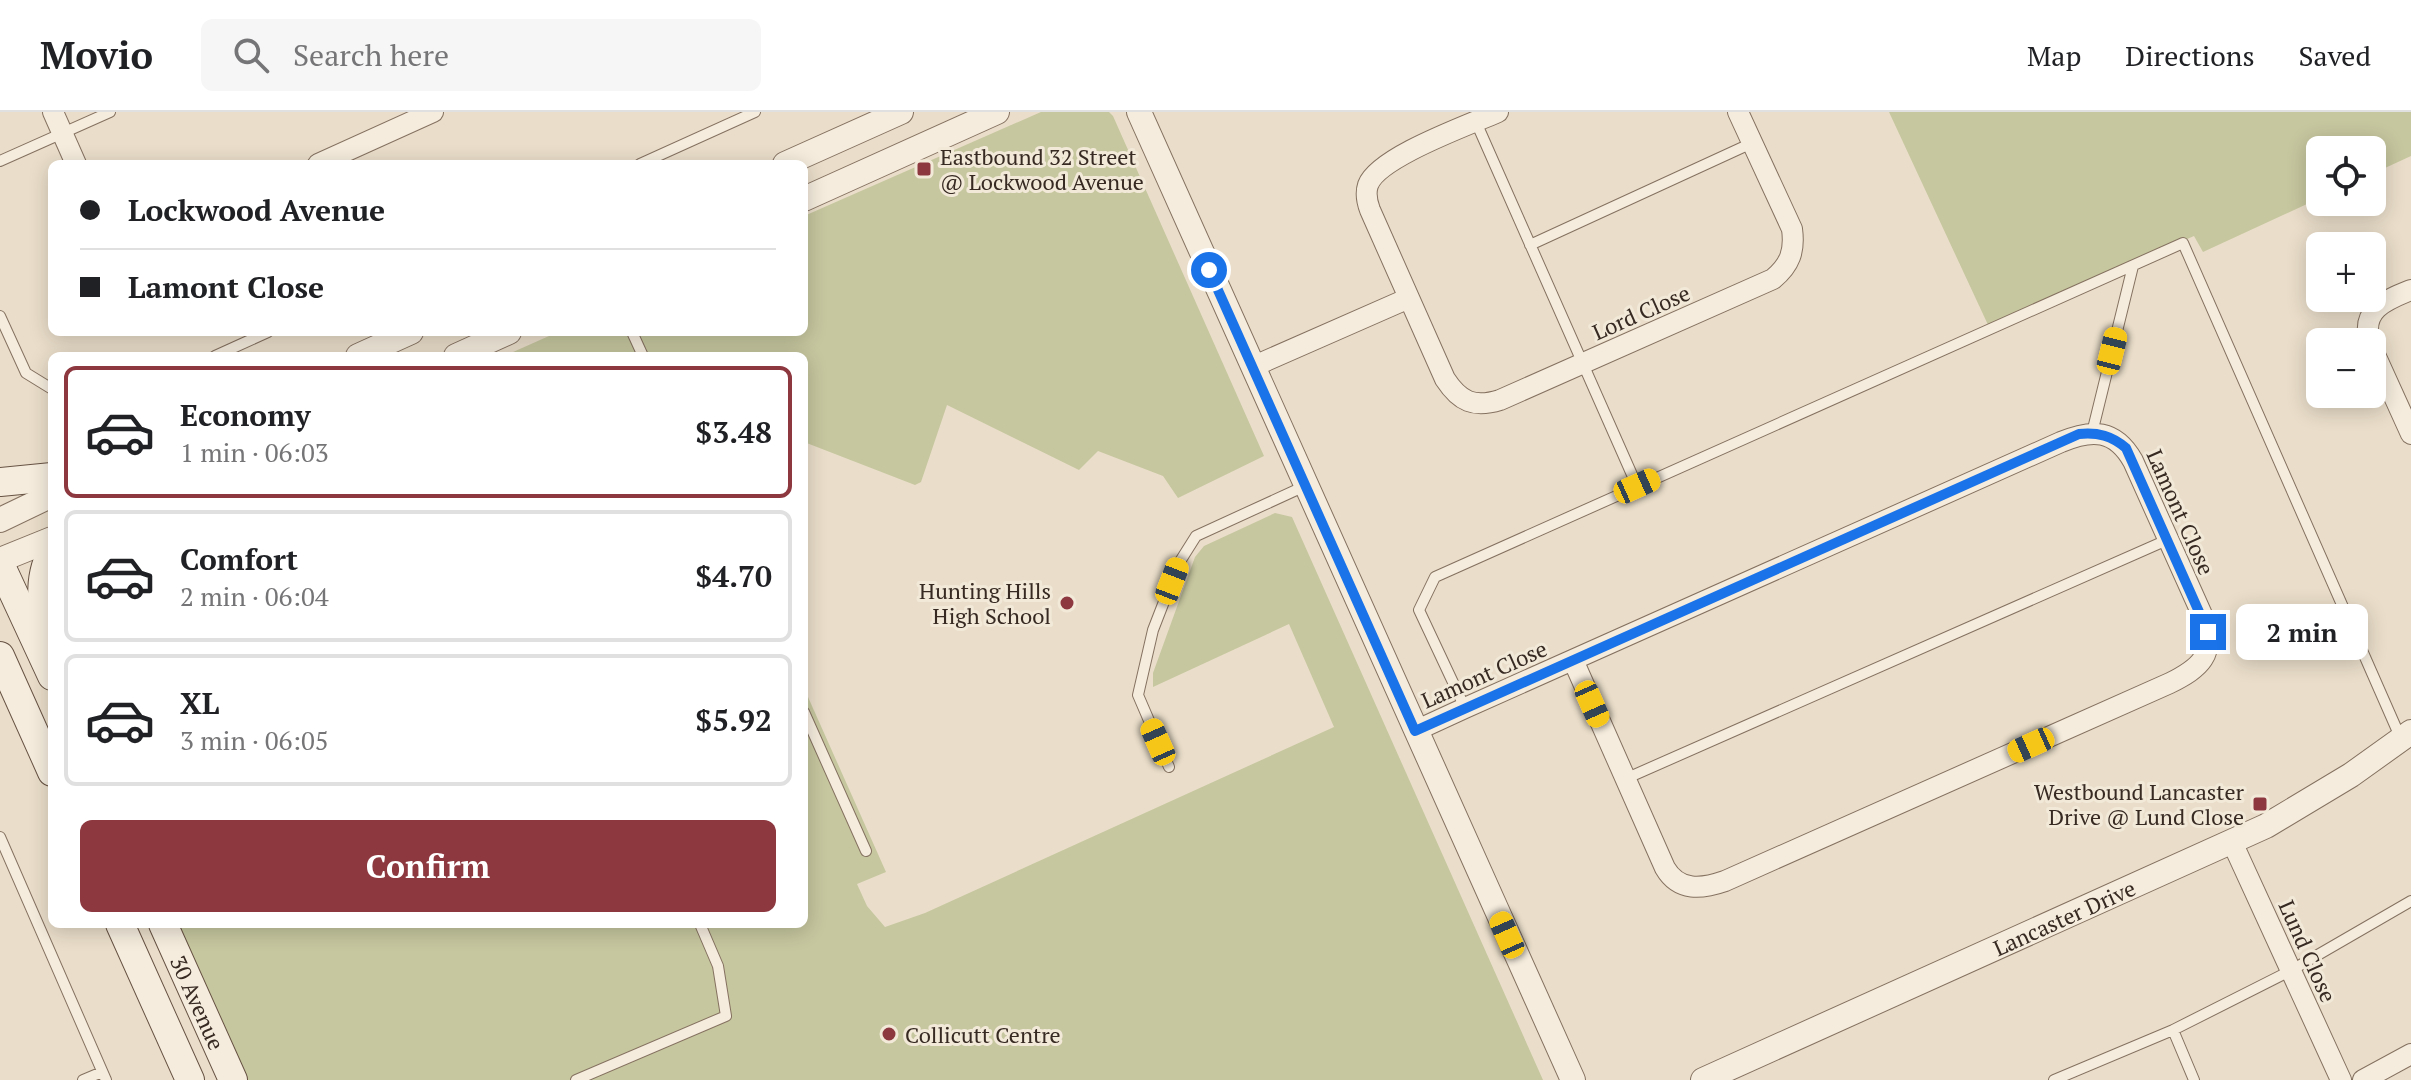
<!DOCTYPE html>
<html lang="en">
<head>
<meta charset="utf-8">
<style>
	body { margin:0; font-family:"PT Serif",serif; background:#f6f6f6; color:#202124; height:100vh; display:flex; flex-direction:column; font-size:30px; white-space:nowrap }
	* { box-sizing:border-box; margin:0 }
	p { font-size:26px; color:#757577 }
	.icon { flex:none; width:44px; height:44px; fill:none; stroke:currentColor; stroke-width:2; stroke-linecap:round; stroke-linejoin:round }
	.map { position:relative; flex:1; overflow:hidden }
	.panel { position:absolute; left:48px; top:240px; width:760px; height:576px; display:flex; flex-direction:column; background:#fff; border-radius:12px; box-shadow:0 4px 20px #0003 }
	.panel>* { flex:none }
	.guide { position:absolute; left:48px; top:48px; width:760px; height:176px; border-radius:12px; box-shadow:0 4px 20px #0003; display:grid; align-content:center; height:176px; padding:0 32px; background:#fff }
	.tools { position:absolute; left:2306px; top:24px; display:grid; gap:16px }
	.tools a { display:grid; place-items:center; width:80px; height:80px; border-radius:12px; background:#fff; box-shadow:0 4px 20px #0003; font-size:40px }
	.end { position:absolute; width:36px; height:36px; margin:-18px; border:10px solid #1a73e8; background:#fff; box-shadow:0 0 0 4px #fff }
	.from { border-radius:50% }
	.bubble { position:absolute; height:56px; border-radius:12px; background:#fff; box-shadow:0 4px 20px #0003; font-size:26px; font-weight:700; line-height:56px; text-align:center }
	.car { position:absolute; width:24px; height:48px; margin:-24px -12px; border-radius:10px; box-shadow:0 0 6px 2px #0007; background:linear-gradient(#f5c518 24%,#345 0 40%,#f5c518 0 76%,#345 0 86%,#f5c518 0) }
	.guide b { display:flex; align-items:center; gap:28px; height:76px; font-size:30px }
	.guide b+b { border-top:2px solid #e0e0e0 }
	.guide i { width:20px; height:20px; background:#202124 }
	ul { padding:14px 0 0; list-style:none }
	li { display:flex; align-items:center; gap:24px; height:132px; margin:0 16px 12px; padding:0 16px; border:4px solid #e0e0e0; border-radius:12px }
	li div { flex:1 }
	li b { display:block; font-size:30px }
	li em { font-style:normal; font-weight:700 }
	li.selected { border-color:#8d373f }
	li>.icon { width:72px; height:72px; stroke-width:1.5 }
	.cta { display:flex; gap:16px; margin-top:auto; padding:16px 32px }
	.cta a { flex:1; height:92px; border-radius:12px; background:#8d373f; color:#fff; font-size:32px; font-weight:700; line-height:92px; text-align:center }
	header { display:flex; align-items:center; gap:48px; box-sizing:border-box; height:112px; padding:0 40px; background:#fff; border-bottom:2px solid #e0e0e0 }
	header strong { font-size:38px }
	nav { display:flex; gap:44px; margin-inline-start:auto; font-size:28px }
	.search { width:560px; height:72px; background:#f6f6f6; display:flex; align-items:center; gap:20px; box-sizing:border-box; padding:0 28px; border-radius:12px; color:#757577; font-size:30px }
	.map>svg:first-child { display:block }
</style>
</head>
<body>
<header>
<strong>Movio</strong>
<div class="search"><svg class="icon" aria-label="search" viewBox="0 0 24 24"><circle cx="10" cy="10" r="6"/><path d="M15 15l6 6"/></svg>Search here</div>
<nav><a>Map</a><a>Directions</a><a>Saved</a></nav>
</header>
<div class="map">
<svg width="2411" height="968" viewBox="0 0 2411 968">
	<rect width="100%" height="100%" fill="#eadeca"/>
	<path fill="#c6c79f" d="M 1041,0 L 1109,0 L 1113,4 L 1264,344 L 1178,386 L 1163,364 L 1098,339 L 1079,358 L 947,293 L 921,370 L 915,373 L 804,330 L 804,244 L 504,244 L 558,220 L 804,220 L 804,104 Z
		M 1889,0 L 2411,0 L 2411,44 L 2372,62 L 2372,38 L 2320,38 L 2320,86 L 2203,140 L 2194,124 L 1989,215 Z
		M 1275,401 L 1292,405 L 1543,968 L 244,968 L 174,812 L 804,812 L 804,576 L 886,760 L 857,772 L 867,794 L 885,815 L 925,801 L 1334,615 L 1289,512 L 1153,575 L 1153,561 L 1195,445 L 1204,434 Z"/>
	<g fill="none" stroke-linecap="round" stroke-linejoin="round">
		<g stroke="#857160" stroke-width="12">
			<path id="service" d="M 1476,10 L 1637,374
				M 0,49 L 110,0
				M 640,52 L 755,0
				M 1530,133 L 1752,31
				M 0,204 L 26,261 L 52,277
				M 632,220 L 643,244
				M 215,244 L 268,220
				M 2092,321 L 2133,154
				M 1465,596 L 1419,498 L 1435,465 L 2183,131 L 2401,627
				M 804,600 L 866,739
				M 1169,655 L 1138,583 L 1153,518 L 1179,451 L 1196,424 L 1305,374
				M 1625,667 L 2167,428
				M 0,725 L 106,968
				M 2173,918 L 2194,968
				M 83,968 L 102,960
				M 576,968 L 726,904 L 718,854 L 700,812
				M 2054,968 L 2173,918 L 2290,859 L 2411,789"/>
		</g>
		<g stroke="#857160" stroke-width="22">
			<path id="minor" d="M 53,0 L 76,52
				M 1498,0 C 1469,13 1378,45 1368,73 C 1365,82 1367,90 1370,98 L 1445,267 C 1460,290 1474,296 1500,288 L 1773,167 C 1790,153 1795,139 1792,117 L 1738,0
				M 318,52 L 433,0
				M 2370,230 C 2360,198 2386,188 2411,178
				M 2372,236 L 2411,322
				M 1252,255 L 1409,186
				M 1415,619 L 1465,596 L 2061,330 C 2092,317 2115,317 2133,349 L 2204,507 C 2216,543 2200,556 2170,571 L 1725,769 C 1702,777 1679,780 1665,756 L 1573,548
				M 2232,730 L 2341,968
				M 2363,968 L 2411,942"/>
		</g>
		<g stroke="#857160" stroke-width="26">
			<g id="tertiary">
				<path d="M 1139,0 L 1573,968"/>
				<path d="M 785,52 L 901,0"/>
				<path d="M 804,87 L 997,0"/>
				<path d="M 358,244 L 411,220"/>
				<path d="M 456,244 L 509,220"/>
				<path d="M 0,408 L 52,383"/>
				<path d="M 0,448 L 52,427"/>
				<path id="s1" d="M 1703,968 L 2266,714 L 2351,663 L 2411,620"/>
			</g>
		</g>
		<g stroke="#675243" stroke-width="30">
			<g id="secondary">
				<path d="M 0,370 L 52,365"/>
				<path d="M 0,452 L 52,564"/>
				<path d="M 51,536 C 44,503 35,471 52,440"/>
				<path d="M 0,544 L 52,660"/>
				<path d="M 120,812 L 190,968"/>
				<path id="s2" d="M 163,812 L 233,968"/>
			</g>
		</g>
		<use href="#service" stroke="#f5ecdd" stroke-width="10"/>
		<use href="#minor" stroke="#f5ecdd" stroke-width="20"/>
		<use href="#tertiary" stroke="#f5ecdd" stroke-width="24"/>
		<use href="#secondary" stroke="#f5ecdd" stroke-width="28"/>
	</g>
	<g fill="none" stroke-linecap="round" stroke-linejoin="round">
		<path stroke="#1a73e8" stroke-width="10" d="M 1209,158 L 1415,619 L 2079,322 C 2098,320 2112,324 2126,336 L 2208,520"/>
	</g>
	<g fill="#8d373f" stroke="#f2e9d9" stroke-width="3">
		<rect x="916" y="49" width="16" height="16" rx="4"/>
		<circle cx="1067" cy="491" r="8"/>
		<rect x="2252" y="684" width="16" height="16" rx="4"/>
		<circle cx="889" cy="922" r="8"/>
	</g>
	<g text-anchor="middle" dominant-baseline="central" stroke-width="6" stroke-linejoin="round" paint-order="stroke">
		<g font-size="22" fill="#372a22" stroke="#f2e9d9" text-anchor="start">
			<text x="940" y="44">Eastbound 32 Street<tspan x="940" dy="25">@ Lockwood Avenue</tspan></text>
			<text x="1051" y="478" text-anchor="end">Hunting Hills<tspan x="1051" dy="25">High School</tspan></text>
			<text x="2244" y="679" text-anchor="end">Westbound Lancaster<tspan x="2244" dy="25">Drive @ Lund Close</tspan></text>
			<text x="905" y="922">Collicutt Centre</text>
		</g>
		<g font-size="22" fill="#372a22" stroke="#f2e9d9">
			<text transform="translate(1641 200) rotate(-24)">Lord Close</text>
			<text transform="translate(2181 400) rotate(66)">Lamont Close</text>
			<text transform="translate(1484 562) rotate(-24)">Lamont Close</text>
			<text stroke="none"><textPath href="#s1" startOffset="396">Lancaster Drive</textPath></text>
			<text transform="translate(2308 839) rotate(66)">Lund Close</text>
			<text stroke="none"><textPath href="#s2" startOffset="86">30 Avenue</textPath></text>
		</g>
	</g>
</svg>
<div class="tools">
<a><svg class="icon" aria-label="locate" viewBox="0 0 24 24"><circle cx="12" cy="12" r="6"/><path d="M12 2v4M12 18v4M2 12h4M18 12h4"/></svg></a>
<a>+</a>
<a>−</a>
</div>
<i class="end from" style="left:1209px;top:158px"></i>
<i class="end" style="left:2208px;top:520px"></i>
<div class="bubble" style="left:2236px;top:492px;width:132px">2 min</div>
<i class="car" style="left:2112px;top:239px;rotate:14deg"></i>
<i class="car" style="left:1637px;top:374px;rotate:66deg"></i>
<i class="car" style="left:1172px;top:469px;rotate:21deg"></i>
<i class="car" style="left:1592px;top:592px;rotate:156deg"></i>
<i class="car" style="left:1158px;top:630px;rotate:336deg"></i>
<i class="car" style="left:2031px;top:633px;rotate:246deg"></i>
<i class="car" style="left:1507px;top:823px;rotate:336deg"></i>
<div class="guide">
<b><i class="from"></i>Lockwood Avenue</b>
<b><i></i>Lamont Close</b>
</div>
<section class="panel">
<ul>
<li class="selected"><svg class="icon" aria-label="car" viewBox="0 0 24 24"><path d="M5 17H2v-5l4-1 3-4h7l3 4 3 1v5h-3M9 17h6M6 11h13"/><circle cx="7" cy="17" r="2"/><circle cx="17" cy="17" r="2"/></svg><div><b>Economy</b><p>1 min · 06:03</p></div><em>$3.48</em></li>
<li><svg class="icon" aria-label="car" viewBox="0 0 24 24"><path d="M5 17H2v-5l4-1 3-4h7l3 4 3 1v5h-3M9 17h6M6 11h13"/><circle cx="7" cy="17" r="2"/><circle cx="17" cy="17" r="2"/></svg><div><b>Comfort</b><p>2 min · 06:04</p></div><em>$4.70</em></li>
<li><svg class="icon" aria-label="car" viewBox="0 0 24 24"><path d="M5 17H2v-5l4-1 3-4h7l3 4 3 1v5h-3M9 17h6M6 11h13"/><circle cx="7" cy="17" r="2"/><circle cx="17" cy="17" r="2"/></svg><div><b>XL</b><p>3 min · 06:05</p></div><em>$5.92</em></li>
</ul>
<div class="cta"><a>Confirm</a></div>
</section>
</div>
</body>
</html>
